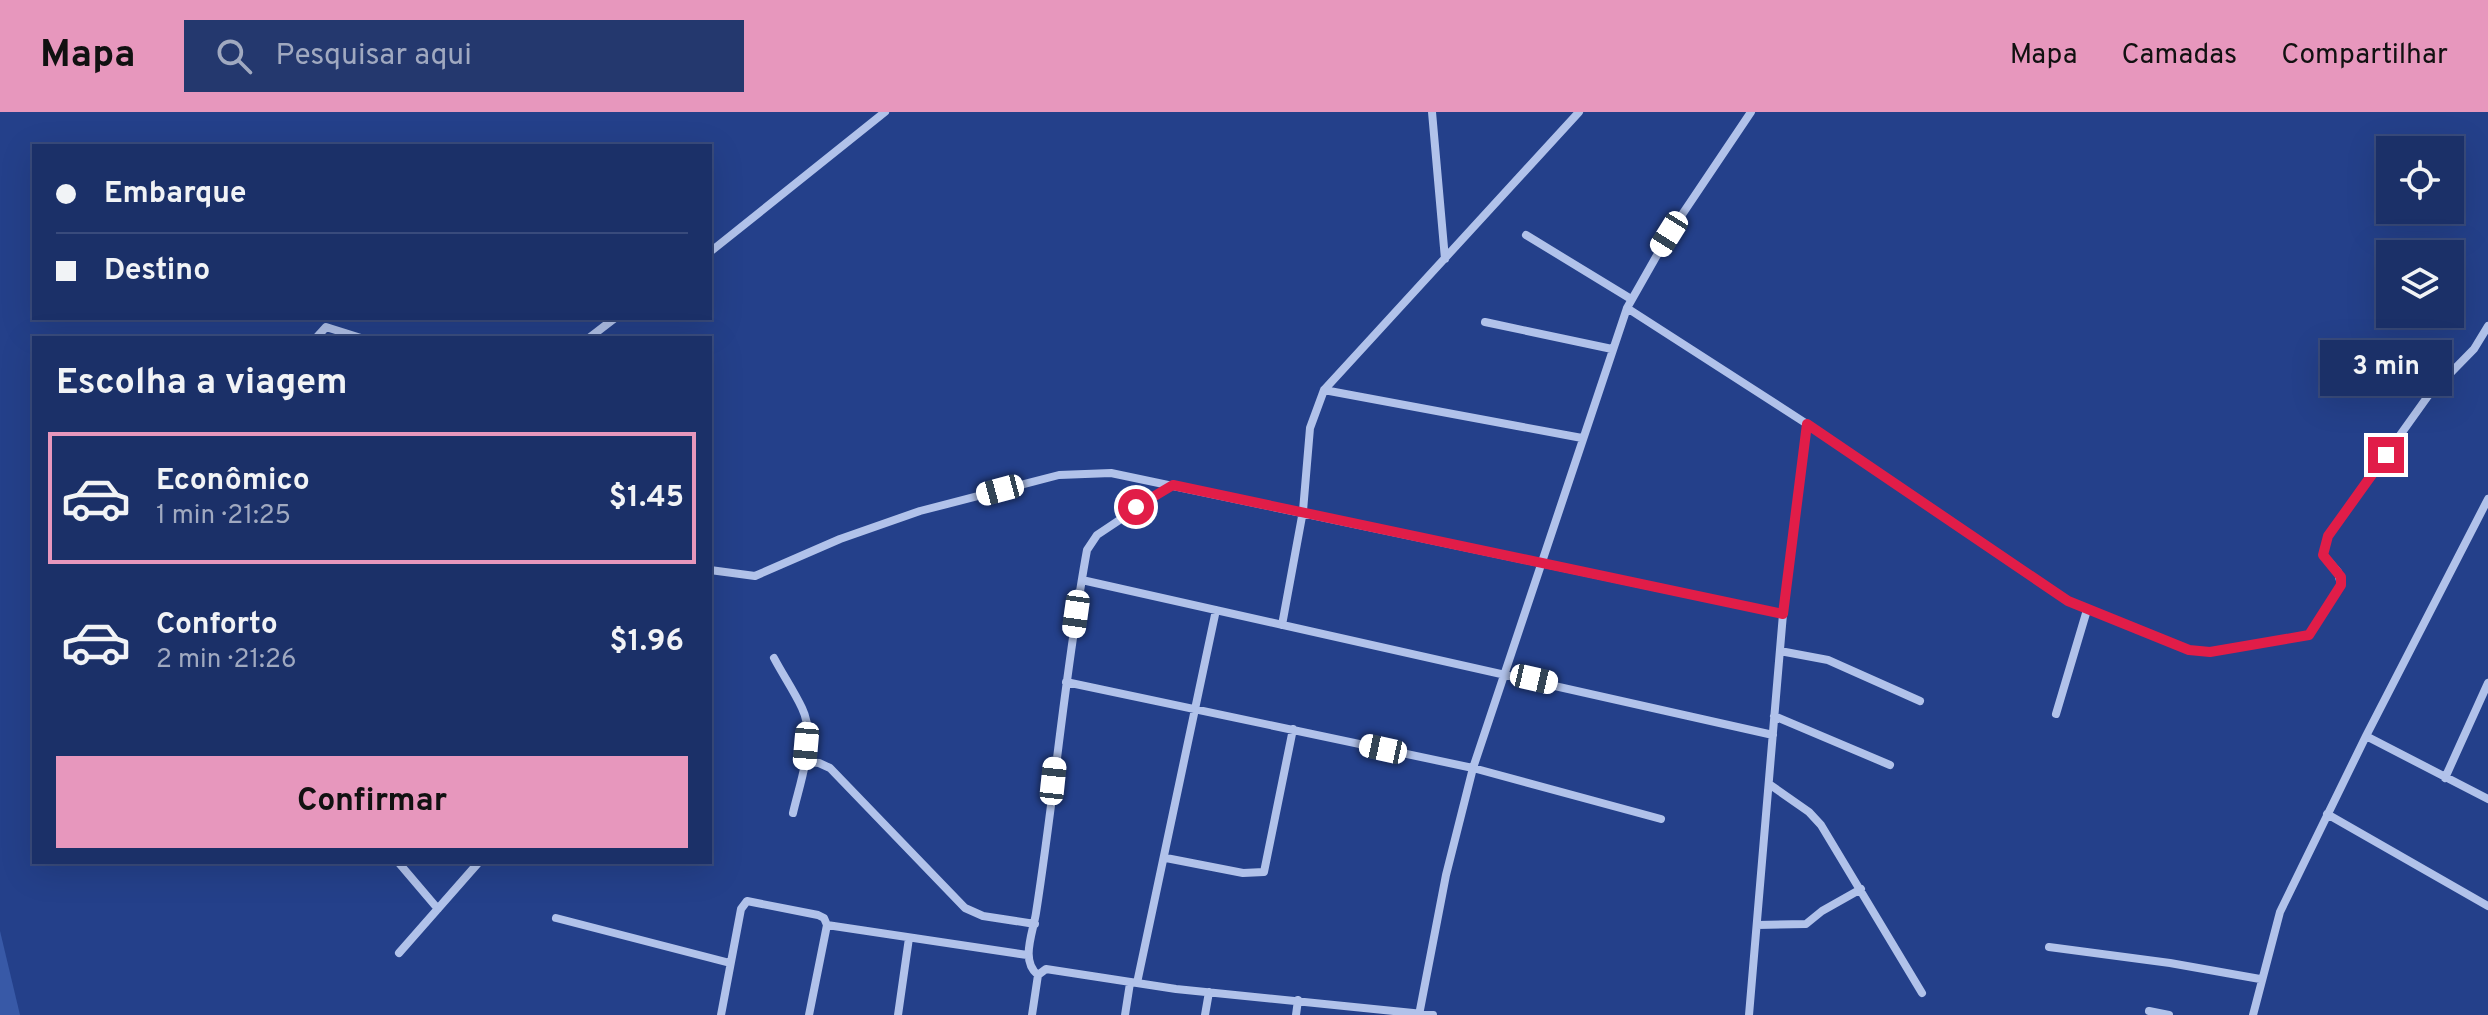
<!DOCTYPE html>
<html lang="pt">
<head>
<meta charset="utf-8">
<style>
	body { margin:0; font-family:Overpass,sans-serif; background:#24386e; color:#f1f3f6; height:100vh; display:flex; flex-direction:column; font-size:30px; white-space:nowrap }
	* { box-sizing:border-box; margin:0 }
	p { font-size:26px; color:#a0a9c0 }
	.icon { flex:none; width:44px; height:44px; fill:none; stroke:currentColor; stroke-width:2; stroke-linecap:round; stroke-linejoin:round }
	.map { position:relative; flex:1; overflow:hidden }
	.side { position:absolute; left:32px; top:224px; width:680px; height:528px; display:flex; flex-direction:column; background:#1b3068; border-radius:0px; box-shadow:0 8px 32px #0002,0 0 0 2px #394b7c }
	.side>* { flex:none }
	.guide { position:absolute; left:32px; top:32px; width:680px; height:176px; border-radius:0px; box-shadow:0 8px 32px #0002,0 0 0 2px #394b7c; display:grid; align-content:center; height:176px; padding:0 24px; background:#1b3068 }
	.controls { position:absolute; left:2376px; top:24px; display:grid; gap:16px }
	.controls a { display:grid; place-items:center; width:88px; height:88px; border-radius:0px; background:#1b3068; box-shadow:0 8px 32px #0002,0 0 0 2px #394b7c; font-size:40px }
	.end { position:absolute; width:36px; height:36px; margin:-18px; border:10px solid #e11d48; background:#fff; box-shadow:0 0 0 4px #fff }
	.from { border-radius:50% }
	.bubble { position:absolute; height:56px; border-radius:0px; background:#1b3068; box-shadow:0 8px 32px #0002,0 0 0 2px #394b7c; font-size:26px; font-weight:700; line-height:56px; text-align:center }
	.car { position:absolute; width:24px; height:48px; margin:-24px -12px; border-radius:10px; box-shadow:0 0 6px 2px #0007; background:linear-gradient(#fff 24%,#345 0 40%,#fff 0 76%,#345 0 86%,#fff 0) }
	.guide b { display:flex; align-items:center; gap:28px; height:76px; font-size:30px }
	.guide b+b { border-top:2px solid #394b7c }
	.guide i { width:20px; height:20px; background:#f1f3f6 }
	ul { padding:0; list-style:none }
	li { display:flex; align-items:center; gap:24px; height:132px; margin:0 16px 12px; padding:0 8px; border:4px solid transparent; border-radius:0px }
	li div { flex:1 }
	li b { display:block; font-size:30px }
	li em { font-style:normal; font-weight:700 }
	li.active { border-color:#e797bd }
	li>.icon { width:72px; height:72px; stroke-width:1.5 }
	h2 { padding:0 24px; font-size:36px; line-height:96px }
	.button { display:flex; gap:16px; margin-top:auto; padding:16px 24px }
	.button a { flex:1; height:92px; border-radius:0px; background:#e797bd; color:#111; font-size:32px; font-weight:700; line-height:92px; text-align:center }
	header { display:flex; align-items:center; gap:48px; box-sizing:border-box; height:112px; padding:0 40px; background:#e797bd; color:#111 }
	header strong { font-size:38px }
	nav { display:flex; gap:44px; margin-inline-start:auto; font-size:28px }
	.search { width:560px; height:72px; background:#24386e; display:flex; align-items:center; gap:20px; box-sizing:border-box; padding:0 28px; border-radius:0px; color:#a0a9c0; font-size:30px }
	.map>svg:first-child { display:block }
</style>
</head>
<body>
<header>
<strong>Mapa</strong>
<div class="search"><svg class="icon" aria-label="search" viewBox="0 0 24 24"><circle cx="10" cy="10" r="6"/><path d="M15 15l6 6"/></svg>Pesquisar aqui</div>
<nav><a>Mapa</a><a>Camadas</a><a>Compartilhar</a></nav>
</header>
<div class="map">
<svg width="2488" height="903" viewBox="0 0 2488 903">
	<rect width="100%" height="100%" fill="#24408a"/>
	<path fill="#3859a7" d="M 0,819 L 20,903 L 0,903 Z"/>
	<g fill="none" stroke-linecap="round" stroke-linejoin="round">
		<path stroke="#b1c2ea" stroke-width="8" d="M 1432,0 L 1445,147
			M 1526,123 L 1631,187
			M 710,140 L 885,0
			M 1627,196 L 1807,312 L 2068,489 L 2189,538 L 2210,540 L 2309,523 L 2341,473 L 2338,460 L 2323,443 L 2328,424 L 2428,284 L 2474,237 L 2488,214
			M 1485,210 L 1612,237
			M 316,226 L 326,215 L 361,226
			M 589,226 L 615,206
			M 1324,278 L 1582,326
			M 710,458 L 755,464 L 840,427 L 920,399 L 1059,363 L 1111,361 L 1783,502
			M 1082,468 L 1773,623
			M 1282,513 L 1303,399 L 1310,316 L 1324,278 L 1579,0
			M 1780,539 L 1828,548 L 1920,589
			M 774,546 C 783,563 794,579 802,596 C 817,627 800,670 793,701
			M 1066,570 L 1473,656 L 1661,707
			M 2056,602 L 2087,498
			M 1774,604 L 1890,653
			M 2366,624 L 2488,687
			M 805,650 L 819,651 L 830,656 L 965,796 L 983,804 L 1035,812
			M 2445,666 L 2488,571
			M 1769,672 L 1809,700 L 1821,713 L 1922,881
			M 2327,702 L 2488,794
			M 1166,746 L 1243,761 L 1264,760 L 1293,617
			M 398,750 L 438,797
			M 556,806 L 730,851
			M 1757,813 L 1806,812 L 1822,799 L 1861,777
			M 2049,835 L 2170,851 L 2260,867
			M 399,841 L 479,750
			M 1038,863 C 1020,849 1033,821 1036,801 C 1055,680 1065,558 1087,438 L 1097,423 L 1172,373
			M 1137,871 L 1216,498
			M 2149,899 L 2169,903
			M 721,903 L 741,797 L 747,789 L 818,803 L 824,806 L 827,813 L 1027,843
			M 809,903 L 827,813
			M 898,903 L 909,826
			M 1032,903 L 1038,863 L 1046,857 L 1176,877 L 1433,903
			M 1125,903 L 1130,871
			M 1205,903 L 1209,880
			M 1296,903 L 1298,888
			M 1419,903 L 1446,763 L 1473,656 L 1627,196 L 1669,122 L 1751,0
			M 1749,903 L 1783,502 L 1807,312
			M 2253,903 L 2280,800 L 2366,624 L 2488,387"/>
	</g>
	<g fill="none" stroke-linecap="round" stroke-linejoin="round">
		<path stroke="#e11d48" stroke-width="10" d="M 1136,395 L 1173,373 L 1783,502 L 1807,312 L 2068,489 L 2189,538 L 2210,540 L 2309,523 L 2341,473 L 2341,465 L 2323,443 L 2328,424 L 2386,343"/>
	</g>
</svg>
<div class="controls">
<a><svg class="icon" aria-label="locate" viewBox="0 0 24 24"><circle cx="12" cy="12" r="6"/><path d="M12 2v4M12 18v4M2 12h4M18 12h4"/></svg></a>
<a><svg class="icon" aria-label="layers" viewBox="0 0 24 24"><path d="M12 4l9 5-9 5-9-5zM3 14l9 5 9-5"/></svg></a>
</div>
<i class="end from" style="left:1136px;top:395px"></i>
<i class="end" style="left:2386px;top:343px"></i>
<div class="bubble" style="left:2320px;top:228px;width:132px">3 min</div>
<i class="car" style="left:1669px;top:122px;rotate:212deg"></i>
<i class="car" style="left:1000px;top:378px;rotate:255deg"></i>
<i class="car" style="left:1076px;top:502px;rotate:188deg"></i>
<i class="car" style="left:1534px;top:567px;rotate:103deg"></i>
<i class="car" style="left:806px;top:634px;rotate:185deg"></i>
<i class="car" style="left:1383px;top:637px;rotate:282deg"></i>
<i class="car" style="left:1053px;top:669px;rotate:6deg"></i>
<div class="guide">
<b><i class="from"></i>Embarque</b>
<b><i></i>Destino</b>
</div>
<section class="side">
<h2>Escolha a viagem</h2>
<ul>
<li class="active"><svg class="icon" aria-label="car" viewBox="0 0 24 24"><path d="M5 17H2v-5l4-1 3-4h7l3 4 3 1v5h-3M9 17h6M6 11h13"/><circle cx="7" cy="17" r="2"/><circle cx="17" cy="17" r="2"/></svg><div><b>Econômico</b><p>1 min · 21:25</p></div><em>$1.45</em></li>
<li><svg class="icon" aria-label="car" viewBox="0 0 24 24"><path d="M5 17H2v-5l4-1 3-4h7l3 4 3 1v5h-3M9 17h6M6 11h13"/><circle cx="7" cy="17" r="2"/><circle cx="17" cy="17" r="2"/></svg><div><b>Conforto</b><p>2 min · 21:26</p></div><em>$1.96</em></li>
</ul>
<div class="button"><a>Confirmar</a></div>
</section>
</div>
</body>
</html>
